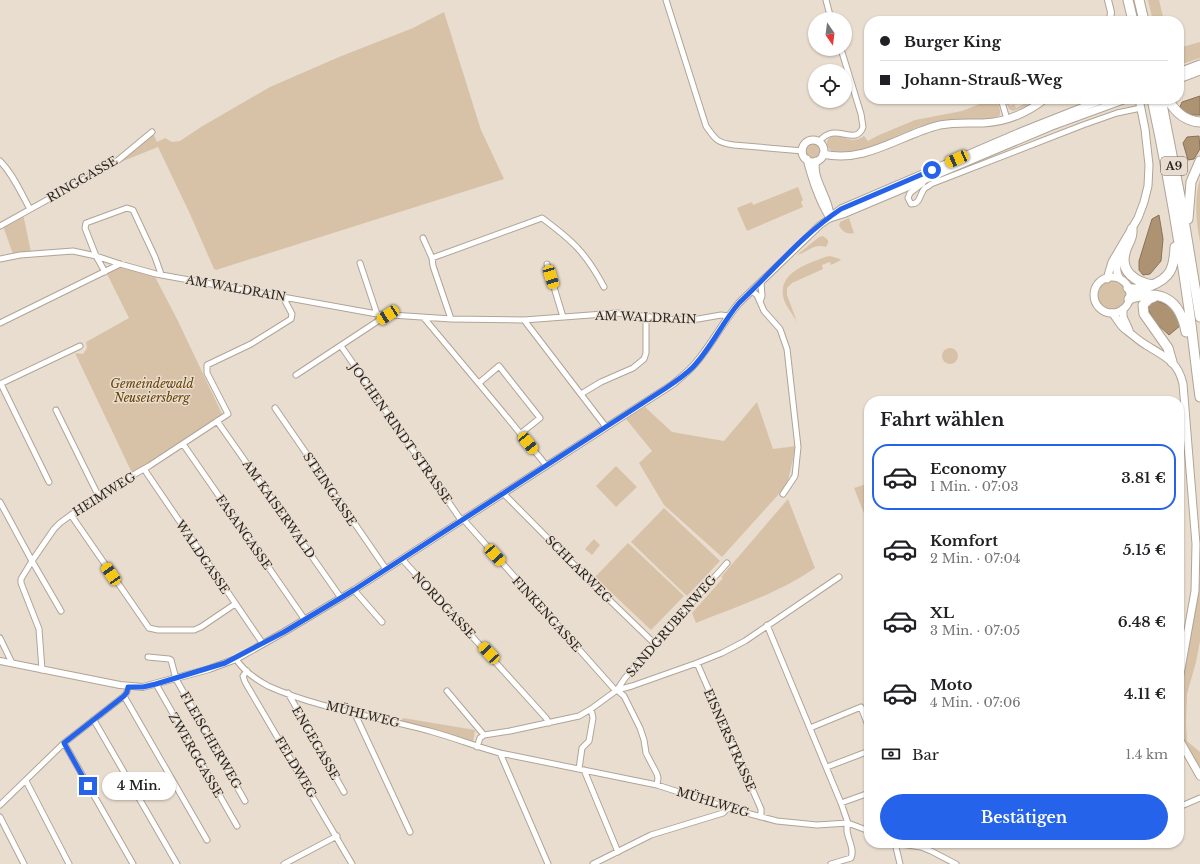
<!DOCTYPE html>
<html lang="de">
<head>
<meta charset="utf-8">
<style>
	body { margin:0; font-family:"Libre Baskerville",serif; background:#f6f6f6; color:#202124; height:100vh; display:flex; flex-direction:column; font-size:15px; white-space:nowrap }
	* { box-sizing:border-box; margin:0 }
	p { font-size:13px; color:#757577 }
	.icon { flex:none; width:22px; height:22px; fill:none; stroke:currentColor; stroke-width:2; stroke-linecap:round; stroke-linejoin:round }
	.map { position:relative; flex:1; overflow:hidden }
	.details { position:absolute; left:864px; top:396px; width:320px; height:452px; display:flex; flex-direction:column; background:#fff; border-radius:16px; box-shadow:0 1px 3px #0004 }
	.details>* { flex:none }
	.hud { position:absolute; left:864px; top:16px; width:320px; height:88px; border-radius:16px; box-shadow:0 1px 3px #0004; display:grid; align-content:center; height:88px; padding:0 16px; background:#fff }
	.needle { width:26px; rotate:166deg }
	.fabs { position:absolute; left:808px; top:12px; display:grid; gap:8px }
	.fabs a { display:grid; place-items:center; width:44px; height:44px; border-radius:50%; background:#fff; box-shadow:0 1px 3px #0004; font-size:20px }
	.end { position:absolute; width:18px; height:18px; margin:-9px; border:5px solid #2563eb; background:#fff; box-shadow:0 0 0 2px #fff }
	.from { border-radius:50% }
	.bubble { position:absolute; height:28px; border-radius:14px; background:#fff; box-shadow:0 1px 3px #0004; font-size:13px; font-weight:600; line-height:28px; text-align:center }
	.car { position:absolute; width:12px; height:24px; margin:-12px -6px; border-radius:5px; box-shadow:0 0 3px 1px #0007; background:linear-gradient(#f5c518 24%,#345 0 40%,#f5c518 0 76%,#345 0 86%,#f5c518 0) }
	.hud b { display:flex; align-items:center; gap:14px; height:38px; font-size:15px }
	.hud b+b { border-top:1px solid #e0e0e0 }
	.hud i { width:10px; height:10px; background:#202124 }
	ul { padding:0; list-style:none }
	li { display:flex; align-items:center; gap:12px; height:66px; margin:0 8px 6px; padding:0 8px; border:2px solid transparent; border-radius:16px }
	li div { flex:1 }
	li b { display:block; font-size:15px }
	li em { font-style:normal; font-weight:600 }
	li.selected { border-color:#2563eb }
	li>.icon { width:36px; height:36px; stroke-width:1.5 }
	h2 { padding:0 16px; font-size:18px; line-height:48px }
	.pay { display:flex; align-items:center; gap:10px; height:44px; padding:0 16px; font-size:15px }
	.pay p { margin-inline-start:auto }
	.action { display:flex; gap:8px; margin-top:auto; padding:8px 16px }
	.action a { flex:1; height:46px; border-radius:24px; background:#2563eb; color:#fff; font-size:16px; font-weight:600; line-height:46px; text-align:center }
	.map>svg:first-child { display:block }
</style>
</head>
<body>
<div class="map">
<svg width="1200" height="864" viewBox="0 0 1200 864">
	<rect width="100%" height="100%" fill="#e9ddcf"/>
	<path fill="#d7c2a8" d="M 1148,0 L 1159,0 L 1164,21 L 1153,21 Z
		M 444,12 L 481,130 L 504,179 L 216,270 L 214,269 L 190,214 L 158,147 L 111,166 L 153,133 L 157,142 L 165,138 L 172,142 L 180,141 L 201,127 L 270,87 L 339,57 L 413,28 Z
		M 1200,42 L 1200,58 L 1179,65 L 1179,48 Z
		M 992,99 L 997,99 L 1000,110 L 1000,115 C 991,122 954,118 940,121 C 919,125 899,135 880,143 C 871,146 862,151 853,152 C 846,153 832,155 828,147 C 826,143 827,140 830,137 C 844,133 850,146 864,136 L 868,141 L 877,136 L 915,120 L 962,111 Z
		M 1005,99 L 1007,99 L 1010,106 L 1014,104 L 1016,108 L 1034,99 L 1039,99 L 1028,106 L 1013,111 L 1009,109 Z
		M805 151a8 8 0 1 1 16 0a8 8 0 1 1-16 0Z
		M 1200,179 L 1200,242 C 1196,221 1194,199 1200,179 Z
		M 798,187 L 803,200 L 801,202 L 803,207 L 747,231 L 737,208 L 752,202 L 753,205 Z
		M 23,214 L 31,252 L 13,254 L 3,226 Z
		M 849,218 L 854,233 C 846,235 843,231 839,226 L 840,222 Z
		M 823,236 L 828,240 L 828,243 L 826,247 C 812,243 808,253 797,255 L 819,237 Z
		M 830,256 L 840,259 L 841,260 L 831,265 L 830,262 L 822,265 L 823,269 L 792,283 L 787,288 L 787,295 L 797,322 C 793,315 787,307 784,300 C 776,273 807,264 825,257 Z
		M 123,267 L 154,275 L 177,319 L 223,416 L 133,475 L 75,353 L 83,354 L 87,348 L 86,342 L 129,318 L 107,274 L 115,269 Z
		M1097 295a15 15 0 1 1 30 0a15 15 0 1 1-30 0Z
		M942 356a8 8 0 1 1 16 0a8 8 0 1 1-16 0Z
		M 757,402 L 773,449 L 796,446 L 787,485 L 722,557 L 664,505 L 639,463 L 652,451 L 626,419 L 645,407 L 672,432 L 724,441 Z
		M 616,466 L 637,487 L 616,507 L 596,486 Z
		M 869,483 L 869,526 L 854,488 Z
		M 788,499 L 815,568 C 777,594 738,606 696,623 L 692,613 L 723,578 L 721,577 Z
		M 664,508 L 720,561 L 687,596 L 631,542 Z
		M 594,539 L 600,545 L 592,555 L 585,549 Z
		M 628,543 L 684,596 L 651,630 L 595,577 Z
		M 1200,578 L 1200,641 L 1196,662 L 1187,694 L 1186,722 L 1187,741 L 1200,752 L 1200,767 C 1184,744 1179,734 1179,706 Z
		M 403,718 L 475,730 L 473,743 L 401,721 Z"/>
	<path fill="#ae9373" stroke="#87725a" d="M 1200,96 L 1200,115 L 1189,115 L 1179,109 L 1182,102 Z
		M 1199,136 L 1200,149 L 1194,159 L 1188,160 L 1183,143 L 1187,137 Z
		M 1159,215 L 1163,239 L 1161,261 L 1150,274 L 1143,275 L 1139,270 L 1139,261 L 1152,219 Z
		M 1157,301 C 1174,308 1175,307 1181,325 L 1169,335 L 1156,323 L 1148,309 L 1150,304 Z"/>
	<g fill="none" stroke-linecap="round" stroke-linejoin="round">
		<g stroke="#b0a497" stroke-width="7">
			<path id="minor" d="M 666,0 L 706,126 C 715,139 717,143 734,145 L 803,151
				M 826,0 L 831,19
				M 1001,99 L 1007,119
				M 819,142 C 835,120 855,148 863,127 L 861,114 L 841,49
				M 0,161 C 13,174 21,193 30,209
				M 923,183 L 910,193 L 908,198 L 911,204 C 921,204 919,194 925,188 C 927,187 929,186 931,184 L 1083,125 L 1117,113 L 1141,108
				M 0,226 L 117,161 L 152,132
				M 423,238 L 432,258 L 433,266 L 451,319
				M 432,258 L 542,218 C 573,241 586,253 604,287
				M 0,259 L 20,255 L 73,251 L 96,256 L 120,264 L 156,274 L 377,314 L 451,319 L 524,320 L 617,313 L 676,320 L 698,319 L 721,315 L 728,316
				M 360,263 L 377,314
				M 547,264 L 563,317
				M 105,272 L 96,256 L 85,228 L 86,223 L 127,208 L 133,210 L 155,257 L 161,274
				M 752,291 L 757,295 L 764,311 L 780,329 L 787,349 L 798,447 L 795,476 L 783,494
				M 760,302 L 762,296 L 761,282
				M 424,318 L 501,410 L 546,465
				M 524,320 L 606,427
				M 0,323 L 120,264
				M 341,346 L 461,520
				M 296,375 L 387,315
				M 479,383 L 499,366 L 540,418 L 520,434
				M 0,384 L 80,346
				M 1,384 L 49,482
				M 581,394 L 601,382 L 633,368 L 644,359 L 646,353 L 646,316
				M 275,408 L 386,569
				M 56,410 L 98,495
				M 217,421 L 341,598
				M 1179,437 L 1187,434
				M 183,444 L 305,620
				M 144,469 L 263,644
				M 503,493 L 594,585 L 656,645
				M 0,502 L 32,561 L 21,579 L 21,583 L 39,629 L 42,670
				M 71,515 L 149,628 L 158,630 L 194,630 L 201,627 L 235,604
				M 463,519 L 616,691
				M 402,559 L 546,718 L 549,723
				M 354,590 L 382,622
				M 61,611 L 32,561 L 54,529 L 60,523 L 98,495 L 149,466 L 228,414 L 207,373 L 207,365 L 251,344 L 291,319 L 292,314 L 283,297
				M 767,625 L 841,803 L 848,823
				M 0,638 L 12,663
				M 148,657 L 169,659 L 171,660 L 176,679 L 245,801
				M 236,659 C 243,670 257,680 268,686 C 319,709 379,717 433,732 C 455,738 477,747 500,753 L 657,785 L 728,808 L 777,821 L 817,825 L 848,823 L 869,831
				M 697,663 L 761,809 L 761,817
				M 247,671 L 243,676 L 245,682 L 352,864
				M 156,684 L 237,826
				M 447,691 L 484,735
				M 288,693 L 344,792
				M 124,696 L 207,840
				M 355,714 L 410,832
				M 93,720 L 95,722 L 177,864
				M 810,728 L 861,707 L 869,728
				M 64,743 L 133,864
				M 477,747 L 480,738 L 484,735 L 510,731 L 579,716 L 591,709 L 617,690 L 632,686 L 697,663 L 722,653 L 745,641 L 839,577
				M 500,753 L 548,864
				M 827,767 L 869,751
				M 579,769 L 582,748 L 589,741 L 593,718 L 591,709
				M 584,770 L 618,852
				M 26,781 L 69,864
				M 657,785 L 658,778 L 657,774 L 646,753 L 644,740 L 640,728 L 624,696 L 617,690 L 625,678 L 727,563
				M 841,803 L 869,793
				M 0,805 L 64,743 L 124,696 L 127,692 L 128,687
				M 1179,807 L 1200,798
				M 0,817 L 24,864
				M 894,843 L 921,847 L 931,851 L 956,864
				M 895,843 L 900,864
				M 284,864 L 337,836
				M 593,864 L 651,835 L 723,813 L 728,808
				M 831,864 L 851,858 C 856,847 843,834 848,823"/>
		</g>
		<g stroke="#b0a497" stroke-width="8">
			<path id="tertiary" d="M 1108,0 L 1111,12 L 1110,21
				M 0,661 L 120,685 L 143,687 L 209,669 L 236,659 L 284,632 L 354,590 L 673,384 C 680,378 688,372 694,365 C 711,346 722,323 739,303 L 820,225 L 830,218"/>
		</g>
		<g stroke="#b0a497" stroke-width="9">
			<path id="secondary" d="M 1179,72 L 1200,64
				M 1179,79 L 1200,71
				M802 151a11 11 0 1 1 22 0a11 11 0 1 1-22 0Z
				M 823,154 C 866,164 901,134 940,125 C 954,122 969,123 983,123 C 1006,122 1027,113 1045,99
				M 807,159 C 812,179 819,200 830,218
				M 816,161 C 811,178 829,197 830,216
				M 833,215 L 841,209 L 1023,131 L 1104,99
				M 830,218 L 843,214 L 1052,126 L 1126,99
				M 1119,253 C 1118,262 1114,271 1120,279
				M1094 295a18 18 0 1 1 36 0a18 18 0 1 1-36 0Z
				M 1107,279 L 1112,262 L 1138,218 L 1144,202 L 1148,186 L 1149,165 L 1145,129 L 1139,99
				M 1123,309 L 1123,317 L 1129,330
				M 1112,313 C 1117,318 1120,326 1126,330 C 1133,335 1139,341 1146,345 C 1165,357 1178,361 1183,384 L 1196,544 L 1195,591 L 1179,680
				M 1179,739 L 1200,776"/>
		</g>
		<g stroke="#b0a497" stroke-width="11">
			<path id="motorway" d="M 1128,0 L 1133,21
				M 1139,0 L 1144,21
				M 1152,99 C 1167,168 1179,239 1189,309 C 1193,338 1196,368 1200,397
				M 1161,99 L 1180,196 L 1200,317
				M 1168,99 C 1175,112 1185,121 1200,122
				M 1188,219 L 1191,182 L 1200,161
				M 1132,229 C 1133,240 1127,243 1125,253 C 1120,272 1136,282 1152,285
				M 1128,288 C 1136,290 1143,289 1150,286 C 1171,278 1174,268 1175,247
				M 1154,297 L 1149,299 L 1143,305 L 1144,314 L 1168,348 L 1172,362
				M 1129,299 C 1162,288 1180,300 1186,332"/>
		</g>
		<use href="#minor" stroke="#fff" stroke-width="5"/>
		<use href="#tertiary" stroke="#fff" stroke-width="6"/>
		<use href="#secondary" stroke="#fff" stroke-width="7"/>
		<use href="#motorway" stroke="#fff" stroke-width="9"/>
	</g>
	<g fill="none" stroke-linecap="round" stroke-linejoin="round">
		<path stroke="#2563eb" stroke-width="5" d="M 88,786 L 64,743 L 124,696 L 127,692 L 128,687 L 143,687 L 156,684 L 225,663 L 284,632 L 354,590 L 666,388 C 675,382 685,375 693,367 C 711,348 722,323 739,303 C 772,272 803,234 841,209 L 932,170"/>
	</g>
	<g text-anchor="middle" dominant-baseline="central" stroke-width="3" stroke-linejoin="round" paint-order="stroke">
		<rect fill="#e9ddcf" stroke="#645d55" stroke-width="1" x="1161" y="157" width="26" height="18" rx="3"/>
		<g font-size="11" font-weight="bold" fill="#2b2621">
			<text x="1174" y="166">A9</text>
		</g>
		<g font-size="12" fill="#2b2621" stroke="#e9ddcf">
			<text transform="translate(82 179) rotate(-30)">RINGGASSE</text>
			<text transform="translate(236 288) rotate(10)">AM WALDRAIN</text>
			<text transform="translate(646 317) rotate(2)">AM WALDRAIN</text>
			<text transform="translate(401 433) rotate(55)">JOCHEN RINDT STRASSE</text>
			<text transform="translate(330 489) rotate(56)">STEINGASSE</text>
			<text transform="translate(104 494) rotate(-32)">HEIMWEG</text>
			<text transform="translate(279 509) rotate(55)">AM KAISERWALD</text>
			<text transform="translate(244 532) rotate(55)">FASANGASSE</text>
			<text transform="translate(203 557) rotate(56)">WALDGASSE</text>
			<text transform="translate(579 569) rotate(45)">SCHLARWEG</text>
			<text transform="translate(444 605) rotate(47)">NORDGASSE</text>
			<text transform="translate(547 614) rotate(48)">FINKENGASSE</text>
			<text transform="translate(671 626) rotate(-49)">SANDGRUBENWEG</text>
			<text transform="translate(363 714) rotate(14)">MÜHLWEG</text>
			<text transform="translate(211 740) rotate(60)">FLEISCHERWEG</text>
			<text transform="translate(730 740) rotate(66)">EISNERSTRASSE</text>
			<text transform="translate(316 743) rotate(60)">ENGEGASSE</text>
			<text transform="translate(196 755) rotate(60)">ZWERGGASSE</text>
			<text transform="translate(296 767) rotate(59)">FELDWEG</text>
			<text transform="translate(713 802) rotate(17)">MÜHLWEG</text>
		</g>
		<g font-size="12" font-style="italic" fill="#664104" stroke="#e9ddcf">
			<text x="152" y="383">Gemeindewald<tspan x="152" dy="14">Neuseiersberg</tspan></text>
		</g>
	</g>
</svg>
<div class="fabs">
<a><svg class="needle" viewBox="-14 -14 28 28"><path d="M0-13l5 13h-10z" fill="#e53935"/><path d="M0 13l5-13h-10z" fill="#757577"/></svg></a>
<a><svg class="icon" aria-label="locate" viewBox="0 0 24 24"><circle cx="12" cy="12" r="6"/><path d="M12 2v4M12 18v4M2 12h4M18 12h4"/></svg></a>
</div>
<i class="end from" style="left:932px;top:170px"></i>
<i class="end" style="left:88px;top:786px"></i>
<div class="bubble" style="left:102px;top:772px;width:74px">4 Min.</div>
<i class="car" style="left:957px;top:159px;rotate:247deg"></i>
<i class="car" style="left:551px;top:277px;rotate:163deg"></i>
<i class="car" style="left:388px;top:315px;rotate:237deg"></i>
<i class="car" style="left:528px;top:443px;rotate:141deg"></i>
<i class="car" style="left:495px;top:555px;rotate:138deg"></i>
<i class="car" style="left:111px;top:574px;rotate:326deg"></i>
<i class="car" style="left:489px;top:653px;rotate:317deg"></i>
<div class="hud">
<b><i class="from"></i>Burger King</b>
<b><i></i>Johann-Strauß-Weg</b>
</div>
<section class="details">
<h2>Fahrt wählen</h2>
<ul>
<li class="selected"><svg class="icon" aria-label="car" viewBox="0 0 24 24"><path d="M5 17H2v-5l4-1 3-4h7l3 4 3 1v5h-3M9 17h6M6 11h13"/><circle cx="7" cy="17" r="2"/><circle cx="17" cy="17" r="2"/></svg><div><b>Economy</b><p>1 Min. · 07:03</p></div><em>3.81 €</em></li>
<li><svg class="icon" aria-label="car" viewBox="0 0 24 24"><path d="M5 17H2v-5l4-1 3-4h7l3 4 3 1v5h-3M9 17h6M6 11h13"/><circle cx="7" cy="17" r="2"/><circle cx="17" cy="17" r="2"/></svg><div><b>Komfort</b><p>2 Min. · 07:04</p></div><em>5.15 €</em></li>
<li><svg class="icon" aria-label="car" viewBox="0 0 24 24"><path d="M5 17H2v-5l4-1 3-4h7l3 4 3 1v5h-3M9 17h6M6 11h13"/><circle cx="7" cy="17" r="2"/><circle cx="17" cy="17" r="2"/></svg><div><b>XL</b><p>3 Min. · 07:05</p></div><em>6.48 €</em></li>
<li><svg class="icon" aria-label="car" viewBox="0 0 24 24"><path d="M5 17H2v-5l4-1 3-4h7l3 4 3 1v5h-3M9 17h6M6 11h13"/><circle cx="7" cy="17" r="2"/><circle cx="17" cy="17" r="2"/></svg><div><b>Moto</b><p>4 Min. · 07:06</p></div><em>4.11 €</em></li>
</ul>
<div class="pay"><svg class="icon" aria-label="cash" viewBox="0 0 24 24"><path d="M3 7h18v10H3z"/><circle cx="12" cy="12" r="2"/></svg>Bar<p>1.4 km</p></div>
<div class="action"><a>Bestätigen</a></div>
</section>
</div>
</body>
</html>
